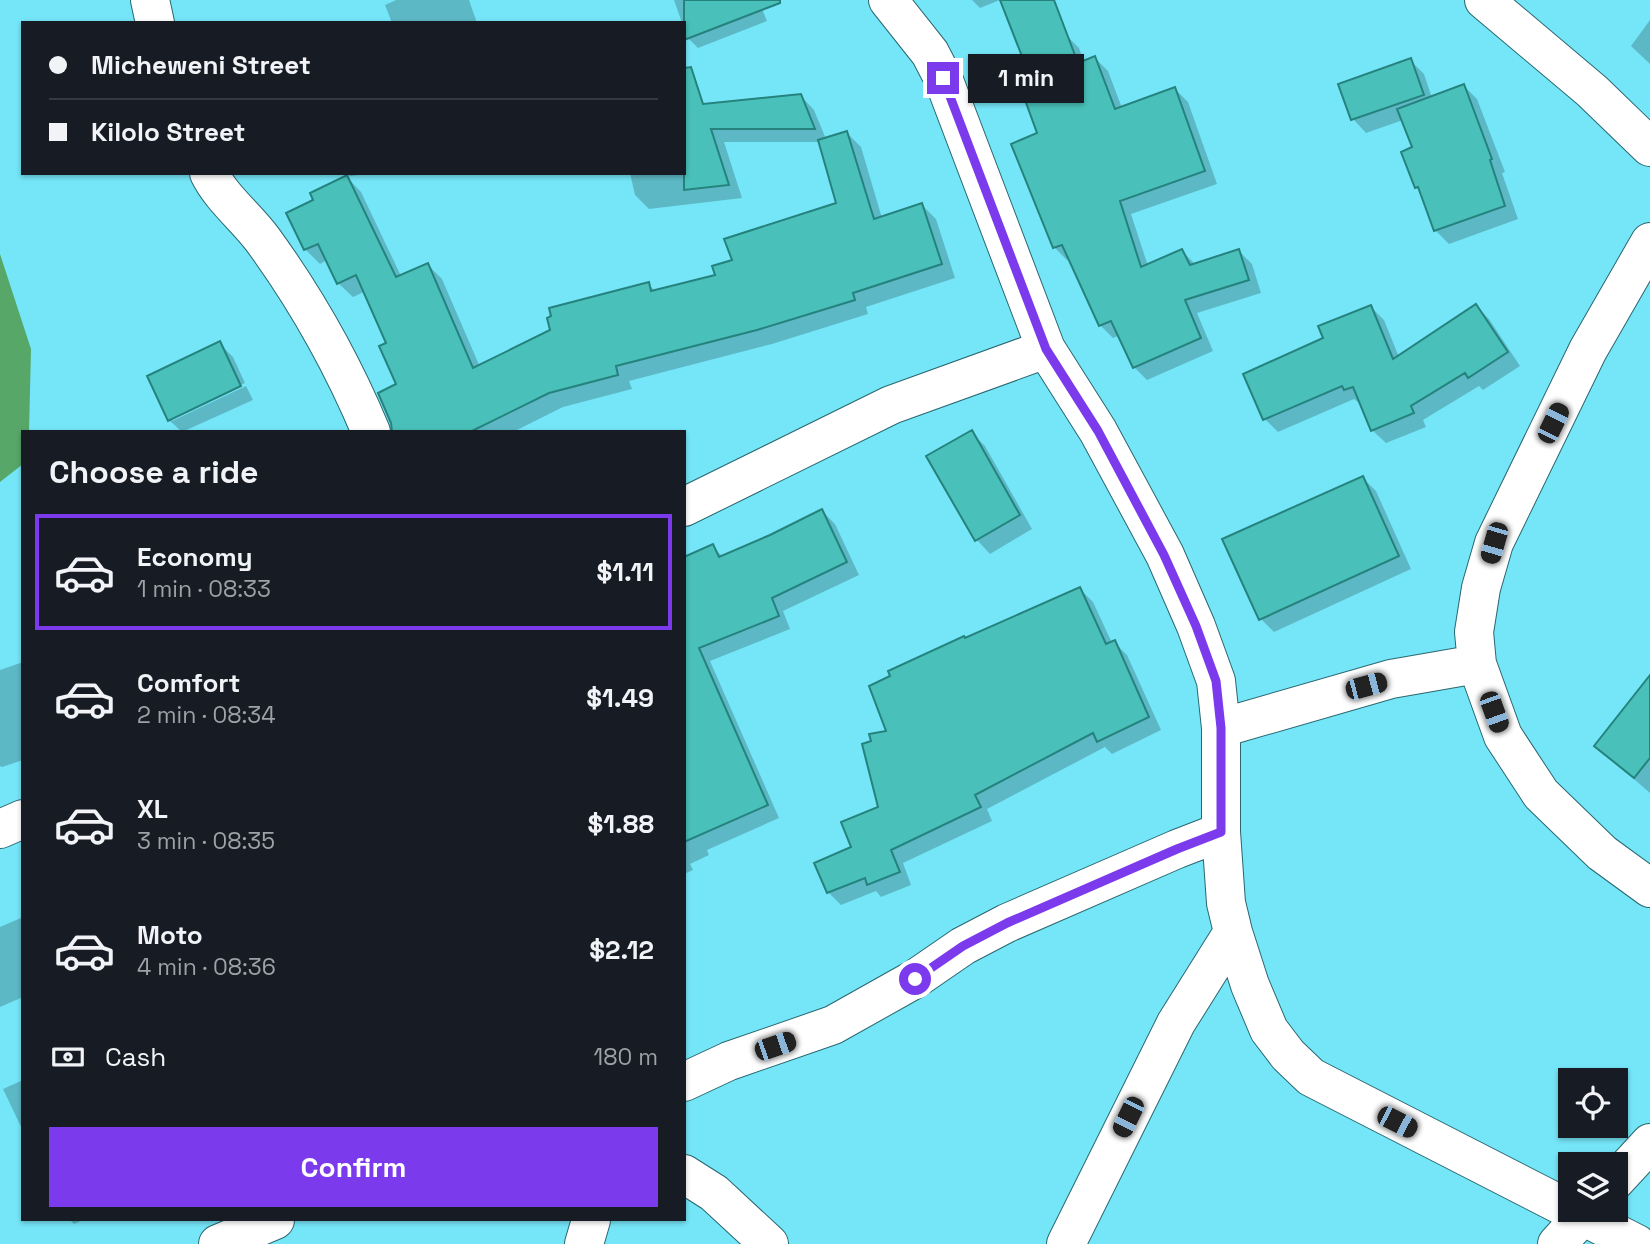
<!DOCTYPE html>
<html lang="en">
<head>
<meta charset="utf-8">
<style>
	body { margin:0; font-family:"Space Grotesk",sans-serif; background:#242831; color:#f1f3f6; height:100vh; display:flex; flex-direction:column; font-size:26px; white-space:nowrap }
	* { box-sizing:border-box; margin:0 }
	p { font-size:23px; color:#9ea1a6 }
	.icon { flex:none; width:38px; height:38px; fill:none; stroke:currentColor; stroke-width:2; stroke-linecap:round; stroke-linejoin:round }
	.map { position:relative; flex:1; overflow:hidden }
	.side { position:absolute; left:21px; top:430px; width:665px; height:791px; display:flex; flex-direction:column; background:#171b24; border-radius:0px; box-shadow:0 2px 5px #0004 }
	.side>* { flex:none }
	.top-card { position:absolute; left:21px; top:21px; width:665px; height:154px; border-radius:0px; box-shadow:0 2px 5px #0004; display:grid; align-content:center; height:154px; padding:0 28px; background:#171b24 }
	.tools { position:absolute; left:1558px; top:1068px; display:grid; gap:14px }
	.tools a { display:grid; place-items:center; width:70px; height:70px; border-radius:0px; background:#171b24; box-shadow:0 2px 5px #0004; font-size:35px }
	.end { position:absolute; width:32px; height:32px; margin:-16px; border:9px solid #7c3aed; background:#fff; box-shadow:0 0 0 4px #fff }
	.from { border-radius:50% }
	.bubble { position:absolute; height:49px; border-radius:0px; background:#171b24; box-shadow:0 2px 5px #0004; font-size:23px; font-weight:600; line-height:49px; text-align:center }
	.car { position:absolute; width:21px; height:42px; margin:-21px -10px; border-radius:9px; box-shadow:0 0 5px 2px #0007; background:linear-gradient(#222 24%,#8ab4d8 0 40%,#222 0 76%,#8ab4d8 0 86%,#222 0) }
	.top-card b { display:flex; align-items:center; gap:24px; height:66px; font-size:26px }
	.top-card b+b { border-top:2px solid #363941 }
	.top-card i { width:18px; height:18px; background:#f1f3f6 }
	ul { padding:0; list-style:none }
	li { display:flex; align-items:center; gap:21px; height:116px; margin:0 14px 10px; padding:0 14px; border:4px solid transparent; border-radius:0px }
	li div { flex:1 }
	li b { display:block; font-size:26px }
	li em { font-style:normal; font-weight:600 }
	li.active { border-color:#7c3aed }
	li>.icon { width:63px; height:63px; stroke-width:1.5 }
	h2 { padding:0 28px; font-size:32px; line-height:84px }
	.pay { display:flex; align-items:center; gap:18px; height:77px; padding:0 28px; font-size:26px }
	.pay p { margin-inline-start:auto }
	.button { display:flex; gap:14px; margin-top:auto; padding:14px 28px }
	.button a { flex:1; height:80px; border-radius:0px; background:#7c3aed; color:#fff; font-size:28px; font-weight:600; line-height:80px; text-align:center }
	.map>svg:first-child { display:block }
</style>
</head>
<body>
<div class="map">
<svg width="1650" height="1244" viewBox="0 0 1650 1244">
	<rect width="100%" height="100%" fill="#75e6f8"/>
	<path fill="#57a769" d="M 0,254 L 31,349 L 29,432 L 23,432 L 23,464 L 0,482 Z"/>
	<path fill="#0003" d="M 396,0 L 469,0 L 477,23 L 392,23 L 385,5 Z
		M 674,0 L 762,0 L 760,4 L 767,21 L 698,48 L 688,38 L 684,23 L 682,23 Z
		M 972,0 L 1000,0 L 980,8 Z
		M 1650,20 L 1650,64 L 1631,46 Z
		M 1066,35 L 1079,48 L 1084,62 L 1095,58 L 1108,71 L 1122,108 L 1175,89 L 1188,102 L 1217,184 L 1131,214 L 1148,266 L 1182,251 L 1195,264 L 1239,251 L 1252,264 L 1261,293 L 1197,313 L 1213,351 L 1147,380 L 1134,367 L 1120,335 L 1113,338 L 1100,325 L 1070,259 L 1067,260 L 1054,247 L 1034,83 Z
		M 1410,60 L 1424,74 L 1432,98 L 1464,86 L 1477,99 L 1505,172 L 1502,173 L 1518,219 L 1449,244 L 1435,230 L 1422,192 L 1416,187 L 1414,148 L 1403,120 L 1366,133 L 1353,119 Z
		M 801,96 L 814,110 L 826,139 L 847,133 L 861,147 L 882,218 L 922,205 L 936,219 L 955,278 L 866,307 L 868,314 L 772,344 L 629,381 L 632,389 L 563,407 L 517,430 L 518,432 L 394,432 L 393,423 L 398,385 L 389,343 L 366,291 L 353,297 L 338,283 L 327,260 L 320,264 L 305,249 L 315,201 L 347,177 L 361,192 L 401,276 L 428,265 L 442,279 L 480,367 L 648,284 L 656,292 L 717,276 L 734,262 L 838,204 L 820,142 L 724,142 L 742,198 L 649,209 L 635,195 L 630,173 L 684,173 L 684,131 Z
		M 347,173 L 377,173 L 350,176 Z
		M 1476,306 L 1489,319 L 1520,366 L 1483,390 L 1479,386 L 1423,420 L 1426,427 L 1386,443 L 1372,430 L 1361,401 L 1358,402 L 1354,399 L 1278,432 L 1265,419 L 1325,339 L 1371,307 L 1384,320 L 1399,357 Z
		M 219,343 L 233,357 L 245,383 L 172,417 L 172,421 L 246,386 L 253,400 L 182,432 L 169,420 Z
		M 972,433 L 985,446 L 1032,529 L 990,554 L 977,540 L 929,457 Z
		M 1363,478 L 1376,491 L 1411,569 L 1274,632 L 1261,619 Z
		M 822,511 L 835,524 L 859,575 L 783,611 L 790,629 L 710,661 L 779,818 L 707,850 L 709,855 L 690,864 L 693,870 L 684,874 L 684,559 L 713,547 L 723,557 Z
		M 1080,589 L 1093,602 L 1112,643 L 1114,642 L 1127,655 L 1161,730 L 1112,754 L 1105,747 L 987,809 L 992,821 L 903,863 L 911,885 L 881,897 L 876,891 L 841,905 L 828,892 L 853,848 L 880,808 L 889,733 L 966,640 Z
		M 23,662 L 23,760 L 2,767 L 0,766 L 0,670 Z
		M 1650,678 L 1650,793 L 1596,746 Z
		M 23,917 L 23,997 L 0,1007 L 0,927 Z
		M 23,1080 L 23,1131 L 3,1089 Z
		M 70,1220 L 83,1220 L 74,1224 Z"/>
	<path fill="#49c0b9" stroke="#25827d" stroke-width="2" d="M 684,0 L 780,0 L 780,3 L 684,40 Z
		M 1000,0 L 1054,0 L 1078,63 L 1095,56 L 1115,109 L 1175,87 L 1205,171 L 1120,201 L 1141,267 L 1182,249 L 1190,265 L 1239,249 L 1249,280 L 1185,300 L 1201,338 L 1133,368 L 1111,321 L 1099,326 L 1062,245 L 1053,248 L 1011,144 L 1037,133 L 1020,86 L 1032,82 Z
		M 1411,58 L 1424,95 L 1351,120 L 1338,84 Z
		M 691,67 L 703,104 L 801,94 L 815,129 L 711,129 L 729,185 L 684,190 L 684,68 Z
		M 1464,84 L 1492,159 L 1490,160 L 1505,206 L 1434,231 L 1418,187 L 1415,188 L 1401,152 L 1412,147 L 1397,109 Z
		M 847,131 L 874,219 L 922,203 L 942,264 L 853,293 L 855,300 L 757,330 L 616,366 L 618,375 L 549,393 L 470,432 L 392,432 L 391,423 L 378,393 L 396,384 L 379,346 L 386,343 L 356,275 L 337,284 L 318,244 L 304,250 L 286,213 L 313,200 L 310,193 L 347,175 L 396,277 L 428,263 L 473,368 L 550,330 L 547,318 L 551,316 L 549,308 L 649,282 L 651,291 L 715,275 L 712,266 L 732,260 L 724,239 L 836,203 L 818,140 Z
		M 1476,304 L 1508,352 L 1468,378 L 1465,373 L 1411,406 L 1414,413 L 1371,431 L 1353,387 L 1344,390 L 1342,386 L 1263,420 L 1243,374 L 1323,338 L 1318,326 L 1371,305 L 1393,359 Z
		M 220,341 L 241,386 L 168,421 L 147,376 Z
		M 972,430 L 1020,515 L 975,541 L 926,456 Z
		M 1363,476 L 1399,556 L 1259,620 L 1222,539 Z
		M 822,509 L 847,562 L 772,598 L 779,616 L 699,648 L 768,805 L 684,842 L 684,557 L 713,544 L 719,557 L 770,535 Z
		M 1080,587 L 1106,644 L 1115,640 L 1149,717 L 1097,742 L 1093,733 L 975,795 L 981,807 L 891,850 L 900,872 L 867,885 L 865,878 L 827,893 L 814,863 L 851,847 L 841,822 L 878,807 L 862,744 L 871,741 L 869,734 L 886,731 L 869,686 L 890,676 L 888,671 L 964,636 L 965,638 Z
		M 1650,675 L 1650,758 L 1634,778 L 1594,746 Z"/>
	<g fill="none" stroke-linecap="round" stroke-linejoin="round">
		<g stroke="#2a6770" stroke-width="40">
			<path id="minor" d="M 150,0 L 155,23
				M 888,0 L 930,53 L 943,78 L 1046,349 L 1098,431 L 1165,555 L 1196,626 L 1216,681 L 1221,728 L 1221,832 L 1226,903 L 1233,932 L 1250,985 L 1269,1030 L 1288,1055 L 1311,1077 L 1637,1244
				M 1484,0 L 1592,91 L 1650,147
				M 209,173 C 222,199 246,217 263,240 C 306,299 343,365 371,432
				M 1650,242 L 1588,350 L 1494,543 L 1481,588 L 1474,632 L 1477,664 L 1503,736 L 1541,794 L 1602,853 L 1650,888
				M 684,507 L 891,405 L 1046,349
				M 1221,728 L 1391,679 L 1477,664
				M 0,829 L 23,819
				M 684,1082 L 729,1061 L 833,1025 L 915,979 L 963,946 L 1007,923 L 1177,849 L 1221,832
				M 684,1174 L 714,1193 L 769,1244
				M 1615,1181 L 1650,1143
				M 218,1244 L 275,1220
				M 584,1244 L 591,1220
				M 1066,1244 L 1176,1023 L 1233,932
				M 1557,1244 L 1589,1209"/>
		</g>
		<use href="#minor" stroke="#fff" stroke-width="38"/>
	</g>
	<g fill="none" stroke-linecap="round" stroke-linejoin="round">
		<path stroke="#7c3aed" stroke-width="9" d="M 915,979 L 963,946 L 1007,923 L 1177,849 L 1221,832 L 1221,728 L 1216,681 L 1196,626 L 1164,555 L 1098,431 L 1046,349 L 943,78"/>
	</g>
</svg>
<div class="tools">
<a><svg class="icon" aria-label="locate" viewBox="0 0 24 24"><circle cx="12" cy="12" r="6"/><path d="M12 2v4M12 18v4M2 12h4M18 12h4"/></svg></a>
<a><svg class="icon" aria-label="layers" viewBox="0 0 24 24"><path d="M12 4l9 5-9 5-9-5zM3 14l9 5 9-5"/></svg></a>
</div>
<i class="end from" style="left:915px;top:979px"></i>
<i class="end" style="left:943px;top:78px"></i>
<div class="bubble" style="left:968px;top:54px;width:116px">1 min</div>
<i class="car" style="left:1553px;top:423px;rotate:26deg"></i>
<i class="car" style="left:1494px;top:543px;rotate:196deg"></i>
<i class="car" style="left:1366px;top:686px;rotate:75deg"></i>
<i class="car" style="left:1494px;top:712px;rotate:160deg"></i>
<i class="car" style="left:775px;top:1046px;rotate:71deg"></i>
<i class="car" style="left:1128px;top:1117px;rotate:206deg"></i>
<i class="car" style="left:1397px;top:1122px;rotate:117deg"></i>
<div class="top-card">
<b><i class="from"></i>Micheweni Street</b>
<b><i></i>Kilolo Street</b>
</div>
<section class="side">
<h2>Choose a ride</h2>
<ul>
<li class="active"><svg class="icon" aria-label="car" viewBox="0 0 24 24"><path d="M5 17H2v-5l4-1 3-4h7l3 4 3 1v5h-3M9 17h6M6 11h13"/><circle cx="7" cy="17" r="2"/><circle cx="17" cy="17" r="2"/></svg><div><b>Economy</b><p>1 min · 08:33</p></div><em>$1.11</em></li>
<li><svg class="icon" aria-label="car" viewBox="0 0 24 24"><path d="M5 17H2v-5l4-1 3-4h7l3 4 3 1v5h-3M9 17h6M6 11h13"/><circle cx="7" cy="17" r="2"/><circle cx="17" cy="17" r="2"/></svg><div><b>Comfort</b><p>2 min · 08:34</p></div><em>$1.49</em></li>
<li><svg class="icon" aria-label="car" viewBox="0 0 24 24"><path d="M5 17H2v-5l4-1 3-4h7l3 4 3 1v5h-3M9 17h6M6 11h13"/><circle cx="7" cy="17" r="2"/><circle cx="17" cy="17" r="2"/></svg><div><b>XL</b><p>3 min · 08:35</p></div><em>$1.88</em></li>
<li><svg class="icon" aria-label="car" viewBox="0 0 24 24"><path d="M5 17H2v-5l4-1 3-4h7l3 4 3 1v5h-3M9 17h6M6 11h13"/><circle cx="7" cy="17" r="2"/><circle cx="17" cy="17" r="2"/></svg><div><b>Moto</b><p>4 min · 08:36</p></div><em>$2.12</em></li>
</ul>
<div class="pay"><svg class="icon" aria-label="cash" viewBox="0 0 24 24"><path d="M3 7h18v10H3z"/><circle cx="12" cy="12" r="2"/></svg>Cash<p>180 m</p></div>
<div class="button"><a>Confirm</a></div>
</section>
</div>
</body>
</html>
